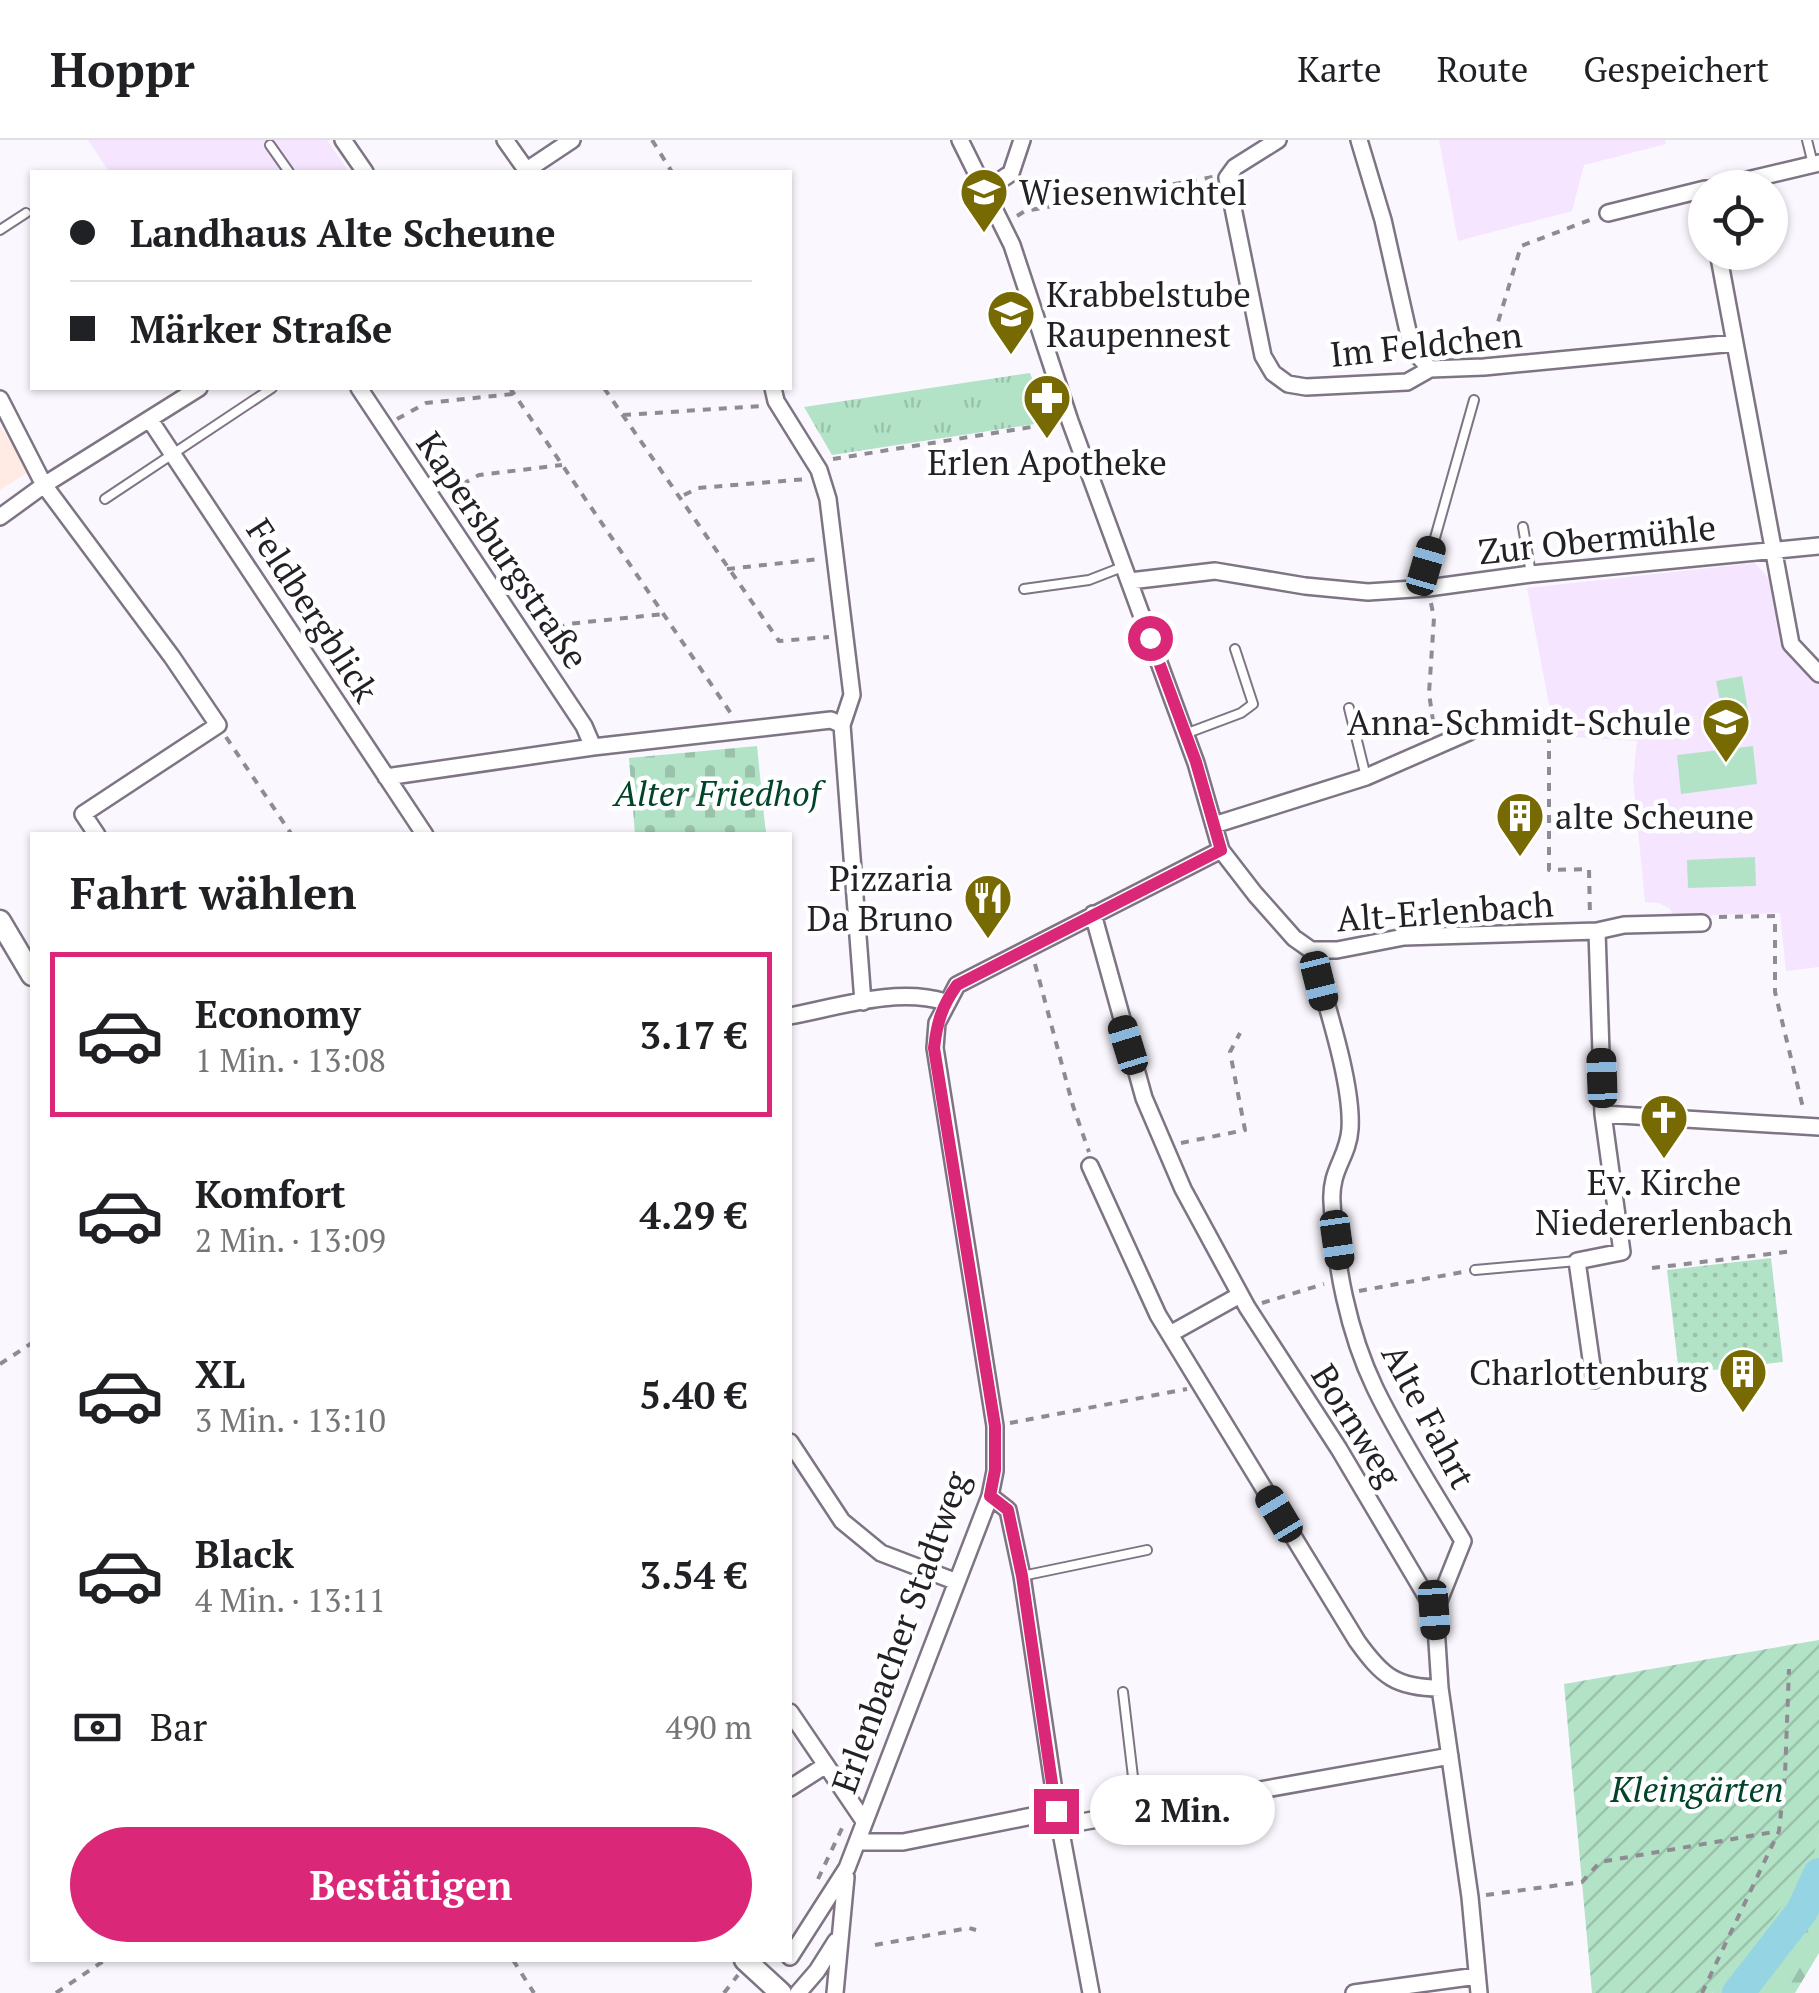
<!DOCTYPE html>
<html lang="de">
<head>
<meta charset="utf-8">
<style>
	body { margin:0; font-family:"PT Serif",serif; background:#f6f6f6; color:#202124; height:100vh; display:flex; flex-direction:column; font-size:38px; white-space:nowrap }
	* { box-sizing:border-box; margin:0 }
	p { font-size:32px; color:#757577 }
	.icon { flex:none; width:55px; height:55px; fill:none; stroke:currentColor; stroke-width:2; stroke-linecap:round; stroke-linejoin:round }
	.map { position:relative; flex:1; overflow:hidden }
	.panel { position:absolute; left:30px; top:692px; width:762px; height:1130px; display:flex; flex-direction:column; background:#fff; border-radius:0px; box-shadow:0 2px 8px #0004 }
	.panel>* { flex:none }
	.hud { position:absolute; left:30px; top:30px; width:762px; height:220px; border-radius:0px; box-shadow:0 2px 8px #0004; display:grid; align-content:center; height:220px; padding:0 40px; background:#fff }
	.buttons { position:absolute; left:1688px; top:30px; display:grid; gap:20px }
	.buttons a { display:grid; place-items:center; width:100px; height:100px; border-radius:50%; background:#fff; box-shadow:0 2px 8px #0004; font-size:50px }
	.end { position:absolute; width:45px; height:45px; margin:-22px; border:12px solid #db2777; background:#fff; box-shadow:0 0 0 5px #fff }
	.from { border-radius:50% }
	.bubble { position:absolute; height:70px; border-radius:35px; background:#fff; box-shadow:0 2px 8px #0004; font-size:32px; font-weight:700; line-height:70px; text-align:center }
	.car { position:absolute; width:30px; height:60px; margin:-30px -15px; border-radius:12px; box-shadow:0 0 8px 2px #0007; background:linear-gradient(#222 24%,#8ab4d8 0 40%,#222 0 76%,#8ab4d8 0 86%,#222 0) }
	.hud b { display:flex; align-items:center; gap:35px; height:95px; font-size:38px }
	.hud b+b { border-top:2px solid #e0e0e0 }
	.hud i { width:25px; height:25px; background:#202124 }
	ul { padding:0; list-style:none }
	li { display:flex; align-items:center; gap:30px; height:165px; margin:0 20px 15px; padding:0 20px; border:5px solid transparent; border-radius:0px }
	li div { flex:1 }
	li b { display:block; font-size:38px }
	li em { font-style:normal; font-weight:700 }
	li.current { border-color:#db2777 }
	li>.icon { width:90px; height:90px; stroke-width:1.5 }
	h2 { padding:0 40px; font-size:45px; line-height:120px }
	.pay { display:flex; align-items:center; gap:25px; height:110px; padding:0 40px; font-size:38px }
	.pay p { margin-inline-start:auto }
	.action { display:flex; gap:20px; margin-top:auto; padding:20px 40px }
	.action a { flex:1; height:115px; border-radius:60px; background:#db2777; color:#fff; font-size:40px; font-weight:700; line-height:115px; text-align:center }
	header { display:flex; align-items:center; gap:60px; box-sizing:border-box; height:140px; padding:0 50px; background:#fff; border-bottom:2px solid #e0e0e0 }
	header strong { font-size:48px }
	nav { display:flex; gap:55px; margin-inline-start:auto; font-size:35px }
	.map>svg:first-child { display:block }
</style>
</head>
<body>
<header>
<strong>Hoppr</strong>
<nav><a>Karte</a><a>Route</a><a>Gespeichert</a></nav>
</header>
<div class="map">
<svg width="1819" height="1853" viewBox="0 0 1819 1853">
	<defs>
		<pattern id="grass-dots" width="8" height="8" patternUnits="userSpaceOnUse" patternTransform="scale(2.5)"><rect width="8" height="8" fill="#b3e3c7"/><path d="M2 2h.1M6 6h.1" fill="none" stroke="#9ac2ab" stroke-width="1.8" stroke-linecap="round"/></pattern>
		<pattern id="forest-firs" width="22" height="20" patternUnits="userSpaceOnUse" patternTransform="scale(2.5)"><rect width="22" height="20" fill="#b3e3c7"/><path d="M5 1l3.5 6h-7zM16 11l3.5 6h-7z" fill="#9ac2ab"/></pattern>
		<pattern id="cemetery-stones" width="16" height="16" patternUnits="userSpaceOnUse" patternTransform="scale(2.5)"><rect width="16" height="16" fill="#b3e3c7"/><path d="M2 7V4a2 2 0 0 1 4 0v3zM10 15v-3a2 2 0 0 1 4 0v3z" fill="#9ac2ab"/></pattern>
		<pattern id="park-tufts" width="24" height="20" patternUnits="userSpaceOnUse" patternTransform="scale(2.5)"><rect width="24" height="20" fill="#b3e3c7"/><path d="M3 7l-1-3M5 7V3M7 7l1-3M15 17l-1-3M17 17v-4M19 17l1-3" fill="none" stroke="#9ac2ab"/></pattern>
		<pattern id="garden-furrows" width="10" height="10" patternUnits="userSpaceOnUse" patternTransform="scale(2.5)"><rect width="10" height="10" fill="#b3e3c7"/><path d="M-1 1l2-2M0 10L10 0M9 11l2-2" fill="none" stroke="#9ac2ab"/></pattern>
	</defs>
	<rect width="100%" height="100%" fill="#fbf7fe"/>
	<path fill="#ffeae4" d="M 0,286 L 30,331 L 0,350 Z"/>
	<path fill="#f5e5ff" d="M 88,0 L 327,0 L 349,32 L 106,32 L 108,30 Z
		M 1439,0 L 1665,0 L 1666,4 L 1584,25 L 1572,71 L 1458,101 Z
		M 1755,423 L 1769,439 L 1780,503 L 1819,544 L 1819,827 L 1786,831 L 1780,773 L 1673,776 L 1670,769 L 1659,763 L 1645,762 L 1633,639 L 1637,601 L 1555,596 L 1527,448 Z"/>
	<path fill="url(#grass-dots)" d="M 1771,1118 L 1783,1222 L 1679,1234 L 1667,1130 Z"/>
	<path fill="url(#forest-firs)" d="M 1819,1695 L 1819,1813 L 1795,1853 L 1712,1853 L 1810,1725 Z"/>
	<path fill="url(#cemetery-stones)" d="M 757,606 L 766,695 L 635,695 L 629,618 Z"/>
	<path fill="url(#park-tufts)" d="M 1030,233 L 1048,282 L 832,315 L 804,267 Z"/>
	<path fill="url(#garden-furrows)" d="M 1819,1500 L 1819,1695 L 1811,1725 L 1767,1787 L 1712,1853 L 1592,1853 L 1564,1544 Z"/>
	<path fill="#b3e3c7" d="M 1742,536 L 1751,587 L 1726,592 L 1716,541 Z
		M 1753,606 L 1757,644 L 1681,654 L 1677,615 Z
		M 1755,717 L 1756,746 L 1688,748 L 1687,720 Z"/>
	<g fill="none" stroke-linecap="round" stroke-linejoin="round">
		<path stroke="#95d5e3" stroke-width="32" d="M 1738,1853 L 1802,1771 L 1819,1734"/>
		<g stroke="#7e7484" stroke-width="12">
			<path id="lane" d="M 1807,0 L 1813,24
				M 270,5 L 289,32
				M 0,90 L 26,73
				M 105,359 L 272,248
				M 1523,387 L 1531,434
				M 1428,448 L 1427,426 L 1474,260
				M 1024,449 L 1089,440 L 1125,426
				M 1349,568 L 1366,637
				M 1185,594 L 1241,573 L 1253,564 L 1235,509
				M 1475,1130 L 1577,1121
				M 1022,1436 L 1147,1410
				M 1123,1552 L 1137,1671"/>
		</g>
		<g stroke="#7e7484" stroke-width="20">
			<path id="street" d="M 343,0 L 365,32
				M 505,0 L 527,31
				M 960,0 L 1012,105 L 1070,281 L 1196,623 L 1221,710 L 1255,754 L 1294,798 L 1311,810 L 1337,810 L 1404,797 L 1597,791 L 1624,785 L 1702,783
				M 1278,0 L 1235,27 L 1227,38 L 1263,216 L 1273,233 L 1288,244 L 1306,247 L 1407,242 L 1430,229 L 1484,227 L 1735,203
				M 1359,0 L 1383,80 L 1412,209 L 1430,229
				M 524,32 L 572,0
				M 1713,48 L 1819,23
				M 986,50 L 1011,33 L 1022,0
				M 1608,73 L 1705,49
				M 1718,112 L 1791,504 L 1819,534
				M 359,248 L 584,586 L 593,607
				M 773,248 L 776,261 L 819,330 L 828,359 L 852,555 L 842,585 L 863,862
				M 0,259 L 44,345 L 172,517 L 218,585 L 83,674 L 97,695
				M 150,280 L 425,695
				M 0,377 L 44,345 L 199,248
				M 1130,441 L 1215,431 L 1305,446 L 1368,452 L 1428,448 L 1531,434 L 1819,406
				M 386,637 L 593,607 L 831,580 L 842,585
				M 1214,685 L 1366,637 L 1469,592
				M 1093,774 L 1144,958 L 1183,1049 L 1247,1167 L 1339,1309 L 1435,1471 L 1440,1548 L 1470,1757 L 1479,1853
				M 1311,810 C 1324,858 1353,942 1350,989 C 1348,1018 1330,1029 1332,1062 C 1335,1124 1348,1192 1375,1248 C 1400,1300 1433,1350 1463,1401 L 1435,1471
				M 790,876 C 838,867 897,847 945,862
				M 1603,974 L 1819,987
				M 1090,1026 L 1158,1175 L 1357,1501 C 1382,1536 1396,1548 1440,1548
				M 1170,1194 L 1240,1155
				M 1594,1240 L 1577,1121 L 1622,1112 L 1603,974 L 1597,791
				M 790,1302 L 842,1381 L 881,1413 L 957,1442
				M 990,1356 L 1008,1370 L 1022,1436 L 1057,1671 L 1091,1853
				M 790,1572 L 864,1681
				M 790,1648 L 826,1625
				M 1059,1686 L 1450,1616
				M 857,1702 L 903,1702 L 1057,1671
				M 790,1817 L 847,1728 L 990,1356 L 995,1331 L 995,1286 L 935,908 L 937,883 L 957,845 L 1221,710
				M 798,1853 L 817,1831 L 836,1801
				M 835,1853 L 846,1737
				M 1354,1853 L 1477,1836"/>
		</g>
		<g stroke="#7e7484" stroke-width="25">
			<path id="secondary" d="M 0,781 L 32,835
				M 745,1820 L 781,1853"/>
		</g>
		<path stroke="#8f8b92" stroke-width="4" stroke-dasharray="8 8" stroke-linecap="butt" d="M 652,0 L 672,32
			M 1017,76 L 1025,71 L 1213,37
			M 1489,212 L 1521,106 L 1595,78
			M 510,248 L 732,575
			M 604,248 L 779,501 L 829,497
			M 623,275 L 762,266
			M 397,279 L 426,263 L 513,254
			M 833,319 L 1056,283
			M 448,352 L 479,335 L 562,325
			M 684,355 L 698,348 L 807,339
			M 727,429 L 820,419
			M 1431,463 L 1434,478 L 1429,553 L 1434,588
			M 543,496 L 567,484 L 664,474
			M 1486,592 L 1549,594 L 1549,730 L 1589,729 L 1590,777
			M 226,597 L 292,695
			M 1719,777 L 1775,776 L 1775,852 L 1804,972
			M 1035,824 L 1073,966 L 1089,1012
			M 1181,1003 L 1245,990 L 1230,912 L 1240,893
			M 1652,1128 L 1794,1111
			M 1359,1151 L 1463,1132
			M 1262,1163 L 1324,1144
			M 0,1224 L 32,1203
			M 1010,1283 L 1187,1249
			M 818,1739 L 844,1684
			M 1486,1755 L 1582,1742 L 1600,1722 L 1779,1691
			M 875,1805 L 969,1788 L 976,1790
			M 513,1820 L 534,1853
			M 56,1853 L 105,1820
			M 724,1853 L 738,1835
			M 1702,1853 L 1779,1691 L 1785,1635 L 1789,1529"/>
		<use href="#lane" stroke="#fff" stroke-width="8"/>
		<use href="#street" stroke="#fff" stroke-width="15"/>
		<use href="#secondary" stroke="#fff" stroke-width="20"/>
	</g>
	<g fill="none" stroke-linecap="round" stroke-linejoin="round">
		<path stroke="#db2777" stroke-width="12" d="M 1056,1671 L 1022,1436 L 1008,1370 L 990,1356 L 995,1330 L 995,1286 L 934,908 C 937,882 942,866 957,845 L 1221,710 L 1196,622 L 1150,498"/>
	</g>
	<defs>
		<g id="school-pin" transform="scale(2.5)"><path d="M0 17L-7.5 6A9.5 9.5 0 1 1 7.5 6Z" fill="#786a03" stroke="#fff"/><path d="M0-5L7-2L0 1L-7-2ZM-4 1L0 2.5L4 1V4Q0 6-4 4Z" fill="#fff"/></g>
		<g id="pharmacy-pin" transform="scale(2.5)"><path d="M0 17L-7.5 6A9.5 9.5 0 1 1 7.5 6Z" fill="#786a03" stroke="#fff"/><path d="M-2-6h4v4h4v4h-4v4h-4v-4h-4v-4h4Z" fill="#fff"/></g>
		<g id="building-pin" transform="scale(2.5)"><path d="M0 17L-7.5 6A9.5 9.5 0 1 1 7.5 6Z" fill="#786a03" stroke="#fff"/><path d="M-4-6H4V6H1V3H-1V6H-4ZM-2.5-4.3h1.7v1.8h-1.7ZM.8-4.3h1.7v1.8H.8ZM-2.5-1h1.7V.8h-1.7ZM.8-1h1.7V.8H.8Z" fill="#fff"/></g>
		<g id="restaurant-pin" transform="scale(2.5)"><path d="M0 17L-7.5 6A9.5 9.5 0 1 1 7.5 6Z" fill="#786a03" stroke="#fff"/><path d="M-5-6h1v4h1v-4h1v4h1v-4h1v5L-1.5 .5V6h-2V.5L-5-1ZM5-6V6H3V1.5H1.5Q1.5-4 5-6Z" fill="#fff"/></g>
		<g id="church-pin" transform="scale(2.5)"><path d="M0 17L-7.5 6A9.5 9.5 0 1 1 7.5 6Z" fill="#786a03" stroke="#fff"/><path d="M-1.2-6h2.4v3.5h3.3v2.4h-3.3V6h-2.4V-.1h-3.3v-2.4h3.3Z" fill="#fff"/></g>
	</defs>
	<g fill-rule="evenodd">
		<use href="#school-pin" x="984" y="52"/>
		<use href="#school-pin" x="1011" y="174"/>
		<use href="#pharmacy-pin" x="1047" y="258"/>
		<use href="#school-pin" x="1726" y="582"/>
		<use href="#building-pin" x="1520" y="676"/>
		<use href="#restaurant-pin" x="988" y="758"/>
		<use href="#church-pin" x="1664" y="978"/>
		<use href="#building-pin" x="1743" y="1232"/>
	</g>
	<g text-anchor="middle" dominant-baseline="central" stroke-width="9" stroke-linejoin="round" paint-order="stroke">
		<g font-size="35" fill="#242027" stroke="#fff" text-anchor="start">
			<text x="1019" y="52">Wiesenwichtel</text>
			<text x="1046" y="154">Krabbelstube<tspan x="1046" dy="40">Raupennest</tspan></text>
			<text x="1047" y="322" text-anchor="middle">Erlen Apotheke</text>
			<text x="1691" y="582" text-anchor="end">Anna-Schmidt-Schule</text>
			<text x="1555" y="676">alte Scheune</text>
			<text x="953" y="738" text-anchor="end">Pizzaria<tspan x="953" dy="40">Da Bruno</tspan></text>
			<text x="1664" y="1042" text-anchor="middle">Ev. Kirche<tspan x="1664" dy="40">Niedererlenbach</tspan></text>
			<text x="1708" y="1232" text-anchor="end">Charlottenburg</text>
		</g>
		<g font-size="35" fill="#242027" stroke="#fff">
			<text transform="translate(1426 204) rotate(-6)">Im Feldchen</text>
			<text transform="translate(1597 399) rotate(-6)">Zur Obermühle</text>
			<text transform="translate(503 410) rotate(56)">Kapersburgstraße</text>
			<text transform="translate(313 470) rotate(57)">Feldbergblick</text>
			<text transform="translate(1445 771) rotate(-4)">Alt-Erlenbach</text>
			<text transform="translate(1429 1276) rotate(62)">Alte Fahrt</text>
			<text transform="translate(1357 1285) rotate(58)">Bornweg</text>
			<text transform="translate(900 1492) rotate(-70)">Erlenbacher Stadtweg</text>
		</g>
		<g font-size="35" font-style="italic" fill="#01442a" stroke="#fff">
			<text x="717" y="653">Alter Friedhof</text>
			<text x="1697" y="1649">Kleingärten</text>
		</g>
	</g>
</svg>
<div class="buttons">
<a><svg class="icon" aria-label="locate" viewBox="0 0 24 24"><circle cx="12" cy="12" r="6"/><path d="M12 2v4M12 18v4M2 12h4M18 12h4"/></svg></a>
</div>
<i class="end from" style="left:1150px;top:498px"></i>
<i class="end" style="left:1056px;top:1671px"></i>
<div class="bubble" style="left:1090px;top:1635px;width:185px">2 Min.</div>
<i class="car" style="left:1426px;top:426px;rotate:16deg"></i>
<i class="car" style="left:1319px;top:841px;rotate:166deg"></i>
<i class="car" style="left:1128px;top:905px;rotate:343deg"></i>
<i class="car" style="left:1602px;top:938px;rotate:358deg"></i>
<i class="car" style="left:1337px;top:1100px;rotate:172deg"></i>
<i class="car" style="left:1279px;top:1374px;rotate:329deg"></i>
<i class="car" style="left:1434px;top:1470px;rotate:176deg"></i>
<div class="hud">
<b><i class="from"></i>Landhaus Alte Scheune</b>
<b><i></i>Märker Straße</b>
</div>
<section class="panel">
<h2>Fahrt wählen</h2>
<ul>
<li class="current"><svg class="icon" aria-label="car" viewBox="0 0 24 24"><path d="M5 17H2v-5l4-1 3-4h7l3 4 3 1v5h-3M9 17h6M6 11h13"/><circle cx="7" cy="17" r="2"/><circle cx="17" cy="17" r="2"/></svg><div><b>Economy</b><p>1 Min. · 13:08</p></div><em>3.17 €</em></li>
<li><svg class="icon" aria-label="car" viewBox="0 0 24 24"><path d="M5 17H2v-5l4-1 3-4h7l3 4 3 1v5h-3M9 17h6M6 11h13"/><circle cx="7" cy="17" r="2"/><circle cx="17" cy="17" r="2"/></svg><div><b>Komfort</b><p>2 Min. · 13:09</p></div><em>4.29 €</em></li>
<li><svg class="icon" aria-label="car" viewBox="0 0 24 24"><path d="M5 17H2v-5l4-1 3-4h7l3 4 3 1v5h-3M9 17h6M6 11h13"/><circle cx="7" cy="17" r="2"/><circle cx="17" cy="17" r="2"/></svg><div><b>XL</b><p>3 Min. · 13:10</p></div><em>5.40 €</em></li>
<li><svg class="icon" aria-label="car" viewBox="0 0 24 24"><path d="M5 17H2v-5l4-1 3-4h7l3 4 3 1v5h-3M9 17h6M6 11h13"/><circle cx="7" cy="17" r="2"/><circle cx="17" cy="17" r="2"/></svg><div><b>Black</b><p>4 Min. · 13:11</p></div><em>3.54 €</em></li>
</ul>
<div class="pay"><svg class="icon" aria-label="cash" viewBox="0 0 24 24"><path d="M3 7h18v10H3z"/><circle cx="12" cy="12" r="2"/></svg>Bar<p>490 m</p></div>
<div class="action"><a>Bestätigen</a></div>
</section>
</div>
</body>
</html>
